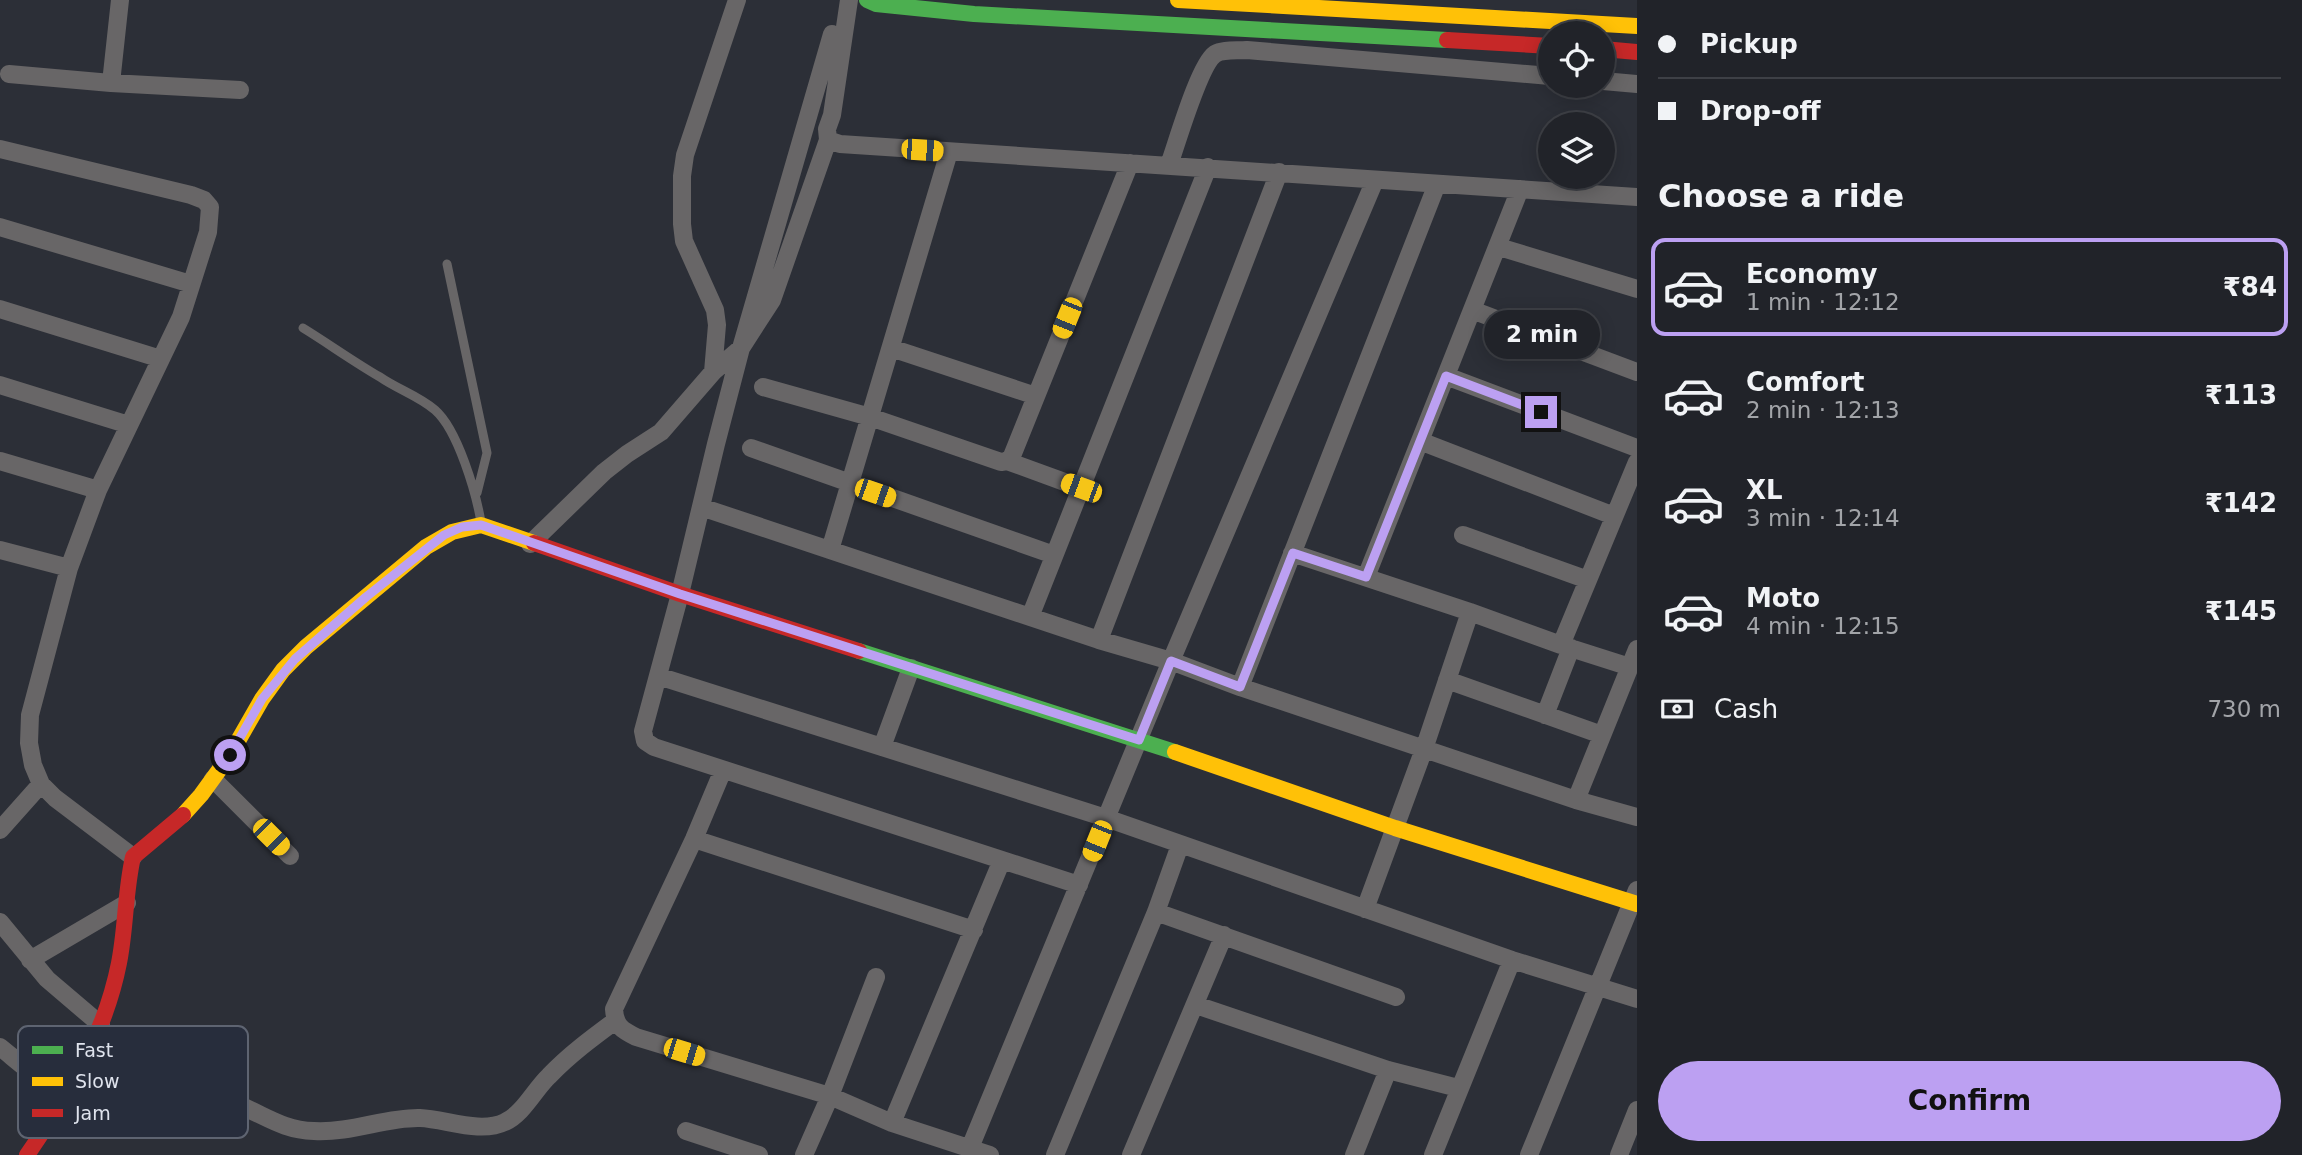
<!DOCTYPE html>
<html lang="en">
<head>
<meta charset="utf-8">
<style>
	body { margin:0; font-family:"DejaVu Sans",sans-serif; background:#292b31; color:#f1f3f6; height:100vh; display:flex; flex-direction:column; font-size:26px; white-space:nowrap }
	* { box-sizing:border-box; margin:0 }
	p { font-size:23px; color:#a2a4a8 }
	.icon { flex:none; width:38px; height:38px; fill:none; stroke:currentColor; stroke-width:2; stroke-linecap:round; stroke-linejoin:round }
	.map { position:relative; flex:1; overflow:hidden }
	.side { display:flex; flex-direction:column; background:#212329; width:665px }
	.side>* { flex:none }
	.top-card { display:grid; align-content:center; height:154px; padding:0 21px; background:#212329 }
	.controls { position:absolute; left:1538px; top:21px; display:grid; gap:14px }
	.controls a { display:grid; place-items:center; width:77px; height:77px; border-radius:50%; background:#212329; box-shadow:0 4px 18px #0003,0 0 0 2px #3e4046; font-size:35px }
	.end { position:absolute; width:32px; height:32px; margin:-16px; border:9px solid #bca0f2; background:#111; box-shadow:0 0 0 4px #111 }
	.from { border-radius:50% }
	.bubble { position:absolute; height:49px; border-radius:24px; background:#212329; box-shadow:0 4px 18px #0003,0 0 0 2px #3e4046; font-size:23px; font-weight:600; line-height:49px; text-align:center }
	.car { position:absolute; width:21px; height:42px; margin:-21px -10px; border-radius:9px; box-shadow:0 0 5px 2px #0007; background:linear-gradient(#f5c518 24%,#345 0 40%,#f5c518 0 76%,#345 0 86%,#f5c518 0) }
	.top-card b { display:flex; align-items:center; gap:24px; height:66px; font-size:26px }
	.top-card b+b { border-top:2px solid #3e4046 }
	.top-card i { width:18px; height:18px; background:#f1f3f6 }
	ul { padding:0; list-style:none }
	li { display:flex; align-items:center; gap:21px; height:98px; margin:0 14px 10px; padding:0 7px; border:4px solid transparent; border-radius:14px }
	li div { flex:1 }
	li b { display:block; font-size:26px }
	li em { font-style:normal; font-weight:600 }
	li.on { border-color:#bca0f2 }
	li>.icon { width:63px; height:63px; stroke-width:1.5 }
	h2 { padding:0 21px; font-size:32px; line-height:84px }
	.pay { display:flex; align-items:center; gap:18px; height:77px; padding:0 21px; font-size:26px }
	.pay p { margin-inline-start:auto }
	.cta { display:flex; gap:14px; margin-top:auto; padding:14px 21px }
	.cta a { flex:1; height:80px; border-radius:42px; background:#bca0f2; color:#111; font-size:28px; font-weight:600; line-height:80px; text-align:center }
	main { display:flex; flex:1; min-height:0 }
	.map>svg:first-child { display:block }
</style>
</head>
<body>
<main>
<div class="map">
<svg width="1637" height="1155" viewBox="0 0 1637 1155">
	<rect width="100%" height="100%" fill="#2c2f37"/>
	<g fill="none" stroke-linecap="round" stroke-linejoin="round">
		<path stroke="#686667" stroke-width="9" d="M 447,264 L 487,453 L 477,493
			M 303,328 C 329,344 354,362 380,377 C 397,389 419,396 435,410 C 458,430 476,493 481,522"/>
		<path stroke="#686667" stroke-width="18" d="M 849,0 L 832,115 L 827,129 L 828,140 L 840,144 L 1637,197
			M 832,34 L 741,348 L 716,444 L 680,594 L 643,731 L 645,741 L 654,747 L 1079,885
			M 9,74 L 111,83 L 240,90
			M 1603,81 L 1637,84
			M 111,83 L 120,0
			M 0,149 L 191,195 L 204,200 L 210,207 L 208,232 L 181,317 L 98,490 L 69,568 L 30,715 L 29,743 L 33,765 L 41,784 L 55,798 L 133,857
			M 1169,165 C 1177,143 1199,65 1215,54 C 1223,49 1237,51 1247,50 L 1550,76
			M 0,227 L 191,284
			M 1499,247 L 1637,289
			M 0,309 L 161,359
			M 1472,310 L 1637,372
			M 891,348 L 1036,396
			M 713,372 L 717,325 L 715,310 L 684,241 L 682,224 L 682,176 L 685,155 L 737,0
			M 1446,376 L 1637,448
			M 0,385 L 129,425
			M 763,387 L 870,417 L 1001,462 L 1007,461 L 1012,456 L 1130,163
			M 1420,441 L 1614,516
			M 751,448 L 1054,555
			M 0,461 L 98,490
			M 1007,461 L 1081,488
			M 701,507 L 1099,640 L 1171,661 L 1240,687 L 1576,800 L 1637,817
			M 1463,535 L 1588,580
			M 530,544 L 604,472 L 627,454 L 661,432 L 713,372 L 741,348 L 772,300 L 828,140
			M 0,550 L 69,568
			M 830,550 L 949,152
			M 1292,553 L 1470,612
			M 1366,577 L 1520,189
			M 1030,617 L 1208,167
			M 1099,640 L 1279,172
			M 1561,645 L 1637,462
			M 658,676 L 1106,818 L 1512,960 L 1637,999
			M 1447,680 L 1602,735
			M 1240,687 L 1437,184
			M 1545,715 L 1571,648
			M 882,747 L 911,668
			M 723,770 L 694,839 L 614,1009 C 615,1026 622,1030 636,1037 L 830,1096 L 892,1123 L 990,1155
			M 213,779 L 290,856
			M 1576,800 L 1637,649
			M 0,830 L 41,784
			M 694,839 L 974,930
			M 1365,909 L 1424,749 L 1470,612 L 1561,645 L 1630,667
			M 1156,912 L 1396,997
			M 0,922 L 47,979 L 101,1025
			M 30,960 L 127,903
			M 1196,1005 L 1388,1070 L 1458,1088
			M 0,1047 C 24,1066 57,1099 90,1096 C 105,1094 118,1088 134,1088 C 165,1093 211,1094 239,1105 C 266,1116 283,1130 314,1131 C 352,1133 386,1117 420,1118 C 446,1119 480,1134 505,1122 C 523,1114 535,1089 549,1076 C 569,1055 592,1038 615,1021
			M 892,1123 L 1002,860
			M 686,1131 L 759,1155
			M 804,1155 L 830,1096 L 876,977
			M 967,1155 L 1171,661 L 1375,180
			M 1055,1155 L 1156,912 L 1180,845
			M 1131,1155 L 1224,935
			M 1354,1155 L 1388,1070
			M 1433,1155 L 1512,960
			M 1529,1155 L 1637,890
			M 1619,1155 L 1637,1110"/>
		<path stroke="#4caf50" stroke-width="16" d="M 867,0 L 876,4 L 974,14 L 1447,40
			M 859,651 L 1175,752"/>
		<path stroke="#ffc107" stroke-width="16" d="M 1178,0 L 1637,26
			M 1175,752 L 1395,828 L 1637,904
			M 183,815 L 201,795 L 230,755 L 262,699 L 283,670 L 306,647 L 426,547 L 452,532 L 481,525 L 534,543"/>
		<path stroke="#c62828" stroke-width="16" d="M 1447,40 L 1550,46
			M 1603,49 L 1637,52
			M 534,543 L 680,594 L 859,651
			M 27,1155 C 68,1096 105,1034 119,963 C 126,928 125,892 133,857 L 183,815"/>
	</g>
	<g fill="none" stroke-linecap="round" stroke-linejoin="round">
		<path stroke="#bca0f2" stroke-width="9" d="M 230,755 L 262,699 L 295,659 L 366,597 L 444,535 L 462,527 L 481,525 L 680,594 L 1139,740 L 1171,661 L 1240,687 L 1293,553 L 1366,577 L 1446,376 L 1541,412"/>
	</g>
	<rect x="18" y="1026" width="230" height="112" rx="10" fill="#272d3c" stroke="#5e6471" stroke-width="2"/>
	<rect x="32" y="1046" width="31" height="8" fill="#4caf50"/>
	<rect x="32" y="1077" width="31" height="9" fill="#ffc107"/>
	<rect x="32" y="1109" width="31" height="8" fill="#c62828"/>
	<g font-size="19" fill="#dfe3ed">
		<text x="75" y="1057">Fast</text>
		<text x="75" y="1088">Slow</text>
		<text x="75" y="1120">Jam</text>
	</g>
</svg>
<div class="controls">
<a><svg class="icon" aria-label="locate" viewBox="0 0 24 24"><circle cx="12" cy="12" r="6"/><path d="M12 2v4M12 18v4M2 12h4M18 12h4"/></svg></a>
<a><svg class="icon" aria-label="layers" viewBox="0 0 24 24"><path d="M12 4l9 5-9 5-9-5zM3 14l9 5 9-5"/></svg></a>
</div>
<i class="end from" style="left:230px;top:755px"></i>
<i class="end" style="left:1541px;top:412px"></i>
<div class="bubble" style="left:1484px;top:310px;width:116px">2 min</div>
<i class="car" style="left:922px;top:150px;rotate:94deg"></i>
<i class="car" style="left:1067px;top:318px;rotate:202deg"></i>
<i class="car" style="left:1081px;top:488px;rotate:290deg"></i>
<i class="car" style="left:875px;top:493px;rotate:109deg"></i>
<i class="car" style="left:271px;top:837px;rotate:135deg"></i>
<i class="car" style="left:1097px;top:841px;rotate:202deg"></i>
<i class="car" style="left:684px;top:1052px;rotate:107deg"></i>
</div>
<section class="side">
<div class="top-card">
<b><i class="from"></i>Pickup</b>
<b><i></i>Drop-off</b>
</div>
<h2>Choose a ride</h2>
<ul>
<li class="on"><svg class="icon" aria-label="car" viewBox="0 0 24 24"><path d="M5 17H2v-5l4-1 3-4h7l3 4 3 1v5h-3M9 17h6M6 11h13"/><circle cx="7" cy="17" r="2"/><circle cx="17" cy="17" r="2"/></svg><div><b>Economy</b><p>1 min · 12:12</p></div><em>₹84</em></li>
<li><svg class="icon" aria-label="car" viewBox="0 0 24 24"><path d="M5 17H2v-5l4-1 3-4h7l3 4 3 1v5h-3M9 17h6M6 11h13"/><circle cx="7" cy="17" r="2"/><circle cx="17" cy="17" r="2"/></svg><div><b>Comfort</b><p>2 min · 12:13</p></div><em>₹113</em></li>
<li><svg class="icon" aria-label="car" viewBox="0 0 24 24"><path d="M5 17H2v-5l4-1 3-4h7l3 4 3 1v5h-3M9 17h6M6 11h13"/><circle cx="7" cy="17" r="2"/><circle cx="17" cy="17" r="2"/></svg><div><b>XL</b><p>3 min · 12:14</p></div><em>₹142</em></li>
<li><svg class="icon" aria-label="car" viewBox="0 0 24 24"><path d="M5 17H2v-5l4-1 3-4h7l3 4 3 1v5h-3M9 17h6M6 11h13"/><circle cx="7" cy="17" r="2"/><circle cx="17" cy="17" r="2"/></svg><div><b>Moto</b><p>4 min · 12:15</p></div><em>₹145</em></li>
</ul>
<div class="pay"><svg class="icon" aria-label="cash" viewBox="0 0 24 24"><path d="M3 7h18v10H3z"/><circle cx="12" cy="12" r="2"/></svg>Cash<p>730 m</p></div>
<div class="cta"><a>Confirm</a></div>
</section>
</main>
</body>
</html>
